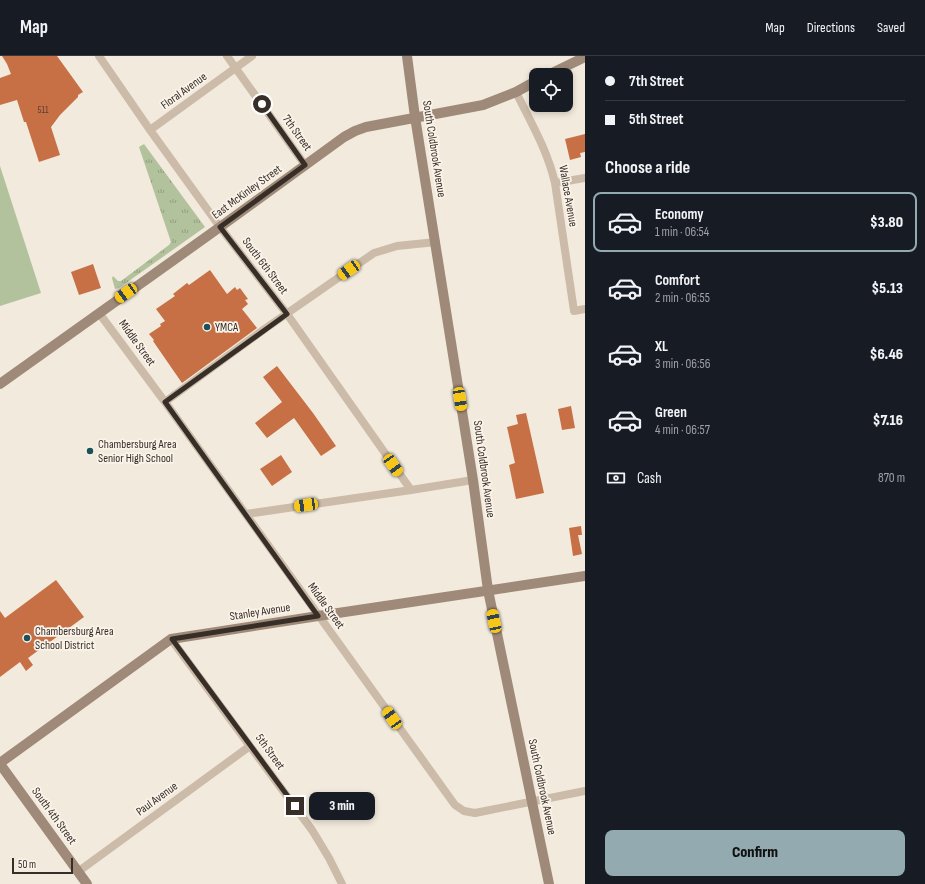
<!DOCTYPE html>
<html lang="en">
<head>
<meta charset="utf-8">
<style>
	body { margin:0; font-family:"Sofia Sans Condensed",sans-serif; background:#20242c; color:#f1f3f6; height:100vh; display:flex; flex-direction:column; font-size:15px; white-space:nowrap }
	* { box-sizing:border-box; margin:0 }
	p { font-size:13px; color:#9ea1a6 }
	.icon { flex:none; width:22px; height:22px; fill:none; stroke:currentColor; stroke-width:2; stroke-linecap:round; stroke-linejoin:round }
	.map { position:relative; flex:1; overflow:hidden }
	.drawer { display:flex; flex-direction:column; background:#171b24; width:340px }
	.drawer>* { flex:none }
	.banner { display:grid; align-content:center; height:88px; padding:0 20px; background:#171b24 }
	.tools { position:absolute; left:529px; top:12px; display:grid; gap:8px }
	.tools a { display:grid; place-items:center; width:44px; height:44px; border-radius:8px; background:#171b24; box-shadow:0 2px 6px #0003; font-size:20px }
	.scale { position:absolute; left:12px; bottom:10px; width:61px; box-sizing:border-box; padding-left:4px; border:2px solid #382e28; border-top:0; font-size:11px; line-height:14px; white-space:nowrap; color:#382e28; -webkit-text-stroke:3px #faf3e9; paint-order:stroke }
	.end { position:absolute; width:18px; height:18px; margin:-9px; border:5px solid #382e28; background:#fff; box-shadow:0 0 0 2px #fff }
	.from { border-radius:50% }
	.bubble { position:absolute; height:28px; border-radius:8px; background:#171b24; box-shadow:0 2px 6px #0003; font-size:13px; font-weight:800; line-height:28px; text-align:center }
	.car { position:absolute; width:12px; height:24px; margin:-12px -6px; border-radius:5px; box-shadow:0 0 3px 1px #0007; background:linear-gradient(#f5c518 24%,#345 0 40%,#f5c518 0 76%,#345 0 86%,#f5c518 0) }
	.banner b { display:flex; align-items:center; gap:14px; height:38px; font-size:15px }
	.banner b+b { border-top:1px solid #363941 }
	.banner i { width:10px; height:10px; background:#f1f3f6 }
	ul { padding:0; list-style:none }
	li { display:flex; align-items:center; gap:12px; height:60px; margin:0 8px 6px; padding:0 12px; border:2px solid transparent; border-radius:8px }
	li div { flex:1 }
	li b { display:block; font-size:15px }
	li em { font-style:normal; font-weight:800 }
	li.active { border-color:#92aab0 }
	li>.icon { width:36px; height:36px; stroke-width:1.5 }
	h2 { padding:0 20px; font-size:18px; line-height:48px }
	.pay { display:flex; align-items:center; gap:10px; height:44px; padding:0 20px; font-size:15px }
	.pay p { margin-inline-start:auto }
	.button { display:flex; gap:8px; margin-top:auto; padding:8px 20px }
	.button a { flex:1; height:46px; border-radius:8px; background:#92aab0; color:#111; font-size:16px; font-weight:800; line-height:46px; text-align:center }
	header { display:flex; align-items:center; gap:24px; box-sizing:border-box; height:56px; padding:0 20px; background:#171b24; border-bottom:1px solid #363941 }
	header strong { font-size:19px }
	nav { display:flex; gap:22px; margin-inline-start:auto; font-size:14px }
	main { display:flex; flex:1; min-height:0 }
	.map>svg:first-child { display:block }
</style>
</head>
<body>
<header>
<strong>Map</strong>
<nav><a>Map</a><a>Directions</a><a>Saved</a></nav>
</header>
<main>
<div class="map">
<svg width="585" height="828" viewBox="0 0 585 828">
	<defs>
		<pattern id="grass-tufts" width="24" height="20" patternUnits="userSpaceOnUse"><rect width="24" height="20" fill="#b2c29c"/><path d="M3 7l-1-3M5 7V3M7 7l1-3M15 17l-1-3M17 17v-4M19 17l1-3" fill="none" stroke="#929e7f"/></pattern>
	</defs>
	<rect width="100%" height="100%" fill="#f2eadc"/>
	<path fill="url(#grass-tufts)" d="M 144,88 L 205,171 L 119,232 L 115,233 L 112,222 L 113,220 L 118,225 L 121,225 L 169,189 L 171,186 L 139,91 Z"/>
	<path fill="#b2c29c" d="M 0,110 L 41,237 L 0,250 Z"/>
	<path fill="#c77046" d="M 2,0 L 57,0 L 83,36 L 78,39 L 78,41 L 60,59 L 51,71 L 60,99 L 39,106 L 26,66 L 24,66 L 17,44 L 0,49 L 0,22 L 11,18 L 7,8 Z
		M 585,78 L 585,96 L 580,97 L 581,101 L 570,104 L 565,83 Z
		M 93,208 L 101,232 L 79,239 L 71,216 Z
		M 210,214 L 227,238 L 235,231 L 237,234 L 240,232 L 248,243 L 245,244 L 248,248 L 242,253 L 257,272 L 182,327 L 153,285 L 154,284 L 149,278 L 161,270 L 160,268 L 165,265 L 156,253 L 175,240 L 173,238 L 187,227 L 189,229 Z
		M 277,310 L 313,357 L 336,390 L 321,400 L 294,362 L 267,382 L 255,367 L 282,346 L 263,321 Z
		M 571,350 L 575,372 L 562,374 L 558,353 Z
		M 526,357 L 544,437 L 516,443 L 509,409 L 515,407 L 507,371 L 518,368 L 516,359 Z
		M 281,399 L 292,416 L 272,430 L 260,413 Z
		M 581,470 L 582,479 L 578,479 L 582,498 L 573,500 L 569,472 Z
		M 56,524 L 84,561 L 28,602 L 33,609 L 26,615 L 20,606 L 0,621 L 0,555 L 5,562 Z"/>
	<g fill="none" stroke-linecap="round" stroke-linejoin="round">
		<path stroke="#cbbba8" stroke-width="8" d="M 99,0 L 150,74 L 220,171 L 287,258 L 411,434
			M 227,0 L 305,109
			M 516,36 C 531,67 547,93 555,127 L 574,255 L 585,253
			M 150,74 L 252,0
			M 555,127 L 585,122
			M 99,257 L 165,346 L 455,749 L 464,755 L 475,757 L 585,735
			M 165,346 L 266,272 L 374,197 L 397,190 L 436,186
			M 246,458 L 411,434 L 473,424
			M 171,583 L 312,774 L 329,802 L 342,828
			M 79,815 L 250,690"/>
		<path stroke="#9f8a79" stroke-width="10" d="M 407,0 L 415,61 L 473,424 L 488,534 L 549,828
			M 548,19 L 585,1
			M 0,328 L 220,171 L 344,81 L 355,75 L 366,71 L 483,49 L 516,36 L 536,25
			M 0,707 L 171,583 L 318,560 L 585,520
			M 0,708 L 87,828"/>
	</g>
	<g fill="none" stroke-linecap="round" stroke-linejoin="round">
		<path stroke="#382e28" stroke-width="5" d="M 262,48 L 305,109 L 220,171 L 287,258 L 165,346 L 318,560 L 172,583 L 295,750"/>
	</g>
	<g fill="#1d515a" stroke="#faf3e9" stroke-width="1.5">
		<circle cx="207" cy="271" r="4"/>
		<circle cx="90" cy="395" r="4"/>
		<circle cx="27" cy="582" r="4"/>
	</g>
	<g text-anchor="middle" dominant-baseline="central" stroke-width="3.5" stroke-linejoin="round" paint-order="stroke">
		<g font-size="10" fill="#5c3e30">
			<text x="43" y="54">511</text>
		</g>
		<g font-size="12" fill="#382e28" stroke="#faf3e9">
			<text transform="translate(184 35) rotate(-36)">Floral Avenue</text>
			<text transform="translate(297 77) rotate(54)">7th Street</text>
			<text transform="translate(434 93) rotate(81)">South Coldbrook Avenue</text>
			<text transform="translate(247 136) rotate(-36)">East McKinley Street</text>
			<text transform="translate(568 140) rotate(80)">Wallace Avenue</text>
			<text transform="translate(265 210) rotate(53)">South 6th Street</text>
			<text transform="translate(137 287) rotate(54)">Middle Street</text>
			<text transform="translate(484 413) rotate(82)">South Coldbrook Avenue</text>
			<text transform="translate(326 550) rotate(54)">Middle Street</text>
			<text transform="translate(260 556) rotate(-9)">Stanley Avenue</text>
			<text transform="translate(270 696) rotate(54)">5th Street</text>
			<text transform="translate(542 731) rotate(78)">South Coldbrook Avenue</text>
			<text transform="translate(157 743) rotate(-36)">Paul Avenue</text>
			<text transform="translate(54 760) rotate(54)">South 4th Street</text>
		</g>
		<g font-size="12" fill="#382e28" stroke="#faf3e9" text-anchor="start">
			<text x="215" y="271">YMCA</text>
			<text x="98" y="388">Chambersburg Area<tspan x="98" dy="14">Senior High School</tspan></text>
			<text x="35" y="575">Chambersburg Area<tspan x="35" dy="14">School District</tspan></text>
		</g>
	</g>
</svg>
<div class="tools">
<a><svg class="icon" aria-label="locate" viewBox="0 0 24 24"><circle cx="12" cy="12" r="6"/><path d="M12 2v4M12 18v4M2 12h4M18 12h4"/></svg></a>
</div>
<div class="scale">50 m</div>
<i class="end from" style="left:262px;top:48px"></i>
<i class="end" style="left:295px;top:750px"></i>
<div class="bubble" style="left:309px;top:736px;width:66px">3 min</div>
<i class="car" style="left:349px;top:214px;rotate:235deg"></i>
<i class="car" style="left:126px;top:237px;rotate:235deg"></i>
<i class="car" style="left:460px;top:343px;rotate:171deg"></i>
<i class="car" style="left:393px;top:409px;rotate:145deg"></i>
<i class="car" style="left:306px;top:449px;rotate:262deg"></i>
<i class="car" style="left:494px;top:565px;rotate:348deg"></i>
<i class="car" style="left:392px;top:662px;rotate:325deg"></i>
</div>
<section class="drawer">
<div class="banner">
<b><i class="from"></i>7th Street</b>
<b><i></i>5th Street</b>
</div>
<h2>Choose a ride</h2>
<ul>
<li class="active"><svg class="icon" aria-label="car" viewBox="0 0 24 24"><path d="M5 17H2v-5l4-1 3-4h7l3 4 3 1v5h-3M9 17h6M6 11h13"/><circle cx="7" cy="17" r="2"/><circle cx="17" cy="17" r="2"/></svg><div><b>Economy</b><p>1 min · 06:54</p></div><em>$3.80</em></li>
<li><svg class="icon" aria-label="car" viewBox="0 0 24 24"><path d="M5 17H2v-5l4-1 3-4h7l3 4 3 1v5h-3M9 17h6M6 11h13"/><circle cx="7" cy="17" r="2"/><circle cx="17" cy="17" r="2"/></svg><div><b>Comfort</b><p>2 min · 06:55</p></div><em>$5.13</em></li>
<li><svg class="icon" aria-label="car" viewBox="0 0 24 24"><path d="M5 17H2v-5l4-1 3-4h7l3 4 3 1v5h-3M9 17h6M6 11h13"/><circle cx="7" cy="17" r="2"/><circle cx="17" cy="17" r="2"/></svg><div><b>XL</b><p>3 min · 06:56</p></div><em>$6.46</em></li>
<li><svg class="icon" aria-label="car" viewBox="0 0 24 24"><path d="M5 17H2v-5l4-1 3-4h7l3 4 3 1v5h-3M9 17h6M6 11h13"/><circle cx="7" cy="17" r="2"/><circle cx="17" cy="17" r="2"/></svg><div><b>Green</b><p>4 min · 06:57</p></div><em>$7.16</em></li>
</ul>
<div class="pay"><svg class="icon" aria-label="cash" viewBox="0 0 24 24"><path d="M3 7h18v10H3z"/><circle cx="12" cy="12" r="2"/></svg>Cash<p>870 m</p></div>
<div class="button"><a>Confirm</a></div>
</section>
</main>
</body>
</html>
